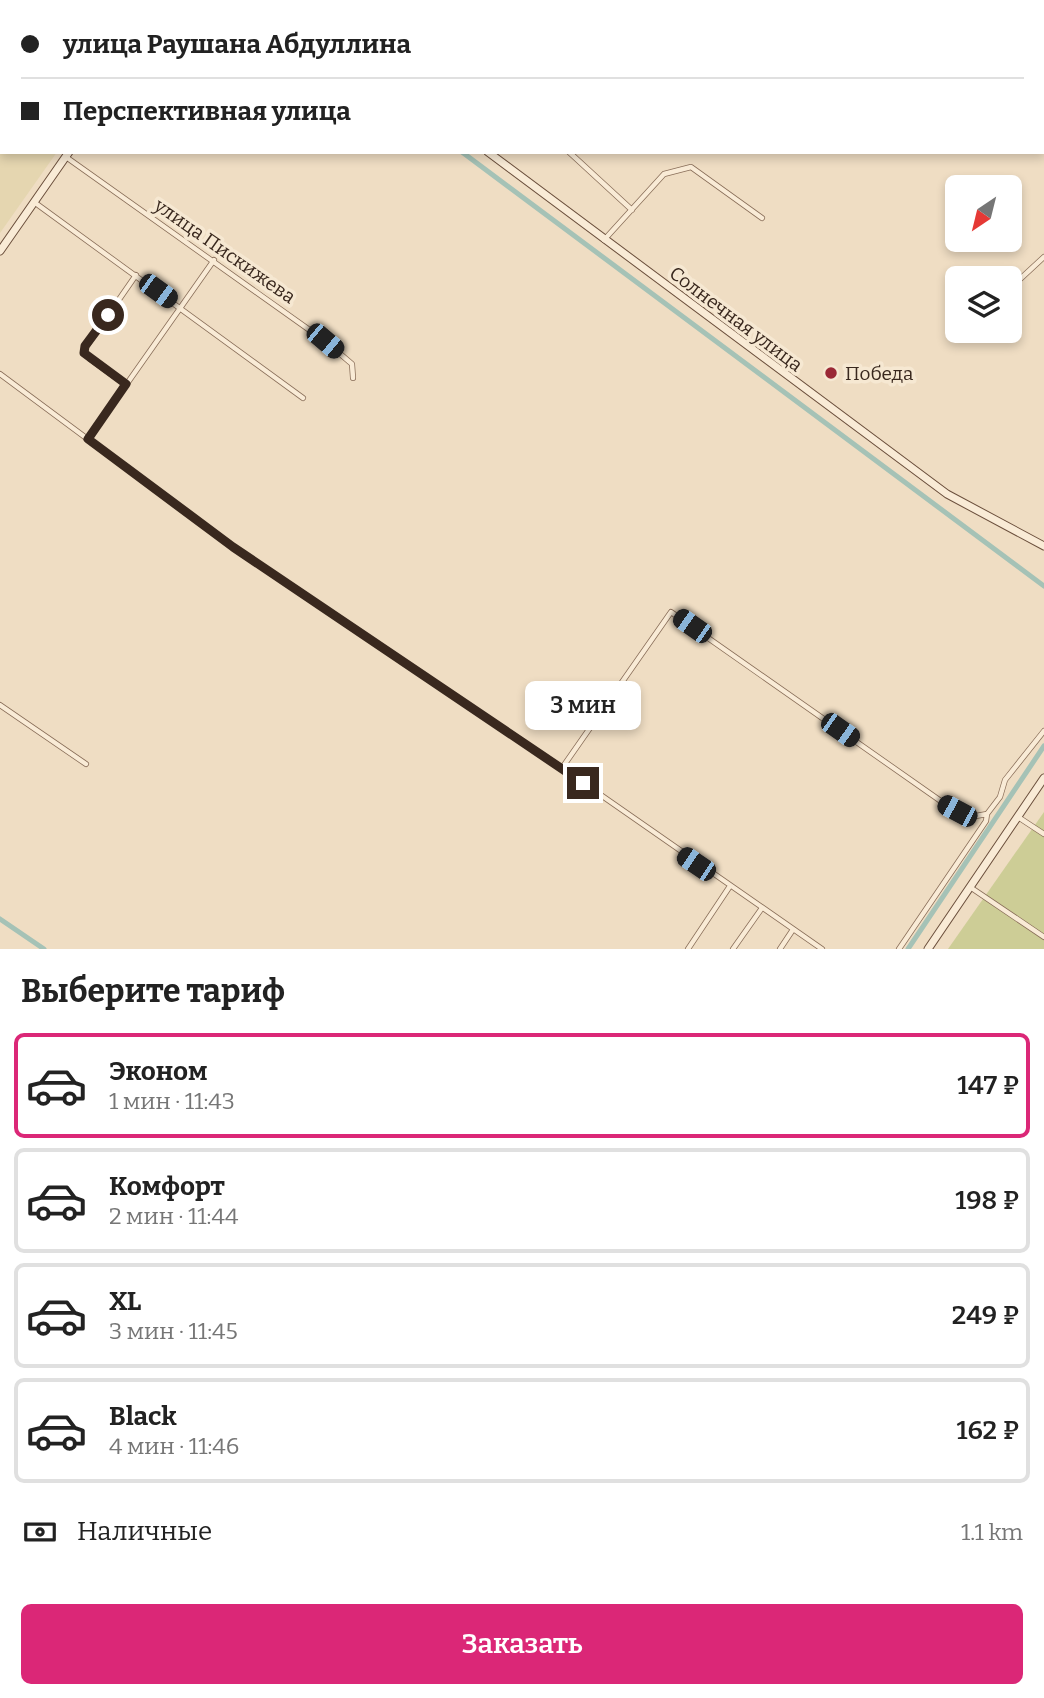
<!DOCTYPE html>
<html lang="ru">
<head>
<meta charset="utf-8">
<style>
	body { margin:0; font-family:Bitter,serif; background:#f2f2f2; color:#222; height:100vh; display:flex; flex-direction:column; font-size:26px; white-space:nowrap }
	* { box-sizing:border-box; margin:0 }
	p { font-size:23px; color:#767676 }
	.icon { flex:none; width:38px; height:38px; fill:none; stroke:currentColor; stroke-width:2; stroke-linecap:round; stroke-linejoin:round }
	.map { position:relative; height:949px; overflow:hidden }
	.sheet { display:flex; flex-direction:column; background:#fff; flex:1 }
	.sheet>* { flex:none }
	.top-card { position:absolute; left:0px; top:0px; width:1045px; height:154px; box-shadow:0 4px 10px #0003; display:grid; align-content:center; height:154px; padding:0 21px; background:#fff }
	.needle { width:46px; rotate:215deg }
	.tools { position:absolute; left:945px; top:175px; display:grid; gap:14px }
	.tools a { display:grid; place-items:center; width:77px; height:77px; border-radius:10px; background:#fff; box-shadow:0 4px 10px #0003; font-size:35px }
	.end { position:absolute; width:32px; height:32px; margin:-16px; border:9px solid #39281e; background:#fff; box-shadow:0 0 0 4px #fff }
	.from { border-radius:50% }
	.bubble { position:absolute; height:49px; border-radius:10px; background:#fff; box-shadow:0 4px 10px #0003; font-size:23px; font-weight:600; line-height:49px; text-align:center }
	.car { position:absolute; width:21px; height:42px; margin:-21px -10px; border-radius:9px; box-shadow:0 0 5px 2px #0007; background:linear-gradient(#222 24%,#8ab4d8 0 40%,#222 0 76%,#8ab4d8 0 86%,#222 0) }
	.top-card b { display:flex; align-items:center; gap:24px; height:66px; font-size:26px }
	.top-card b+b { border-top:2px solid #e0e0e0 }
	.top-card i { width:18px; height:18px; background:#222 }
	ul { padding:0; list-style:none }
	li { display:flex; align-items:center; gap:21px; height:105px; margin:0 14px 10px; padding:0 7px; border:4px solid #e0e0e0; border-radius:10px }
	li div { flex:1 }
	li b { display:block; font-size:26px }
	li em { font-style:normal; font-weight:600 }
	li.on { border-color:#db2777 }
	li>.icon { width:63px; height:63px; stroke-width:1.5 }
	h2 { padding:0 21px; font-size:32px; line-height:84px }
	.pay { display:flex; align-items:center; gap:18px; height:77px; padding:0 21px; font-size:26px }
	.pay p { margin-inline-start:auto }
	.button { display:flex; gap:14px; margin-top:auto; padding:14px 21px }
	.button a { flex:1; height:80px; border-radius:10px; background:#db2777; color:#fff; font-size:28px; font-weight:600; line-height:80px; text-align:center }
	.map>svg:first-child { display:block }
</style>
</head>
<body>
<div class="map">
<svg width="1044" height="949" viewBox="0 0 1044 949">
	<rect width="100%" height="100%" fill="#efddc3"/>
	<path fill="#e5d6b0" d="M 0,108 L 2,152 L 57,152 L 0,233 Z"/>
	<path fill="#cdcd96" d="M 1044,812 L 1044,949 L 948,949 Z"/>
	<g fill="none" stroke-linecap="round" stroke-linejoin="round">
		<path stroke="#a5c2b6" stroke-width="5" d="M 257,0 L 260,2
			M 462,152 L 1044,586
			M 0,919 L 44,949
			M 908,949 L 1044,746"/>
		<g stroke="#896e59" stroke-width="6">
			<path id="minor" d="M 196,0 L 198,2
				M 403,0 L 405,2
				M 547,0 L 549,2
				M 646,0 L 647,2
				M 699,2 L 700,0
				M 818,2 L 820,0
				M 569,152 L 632,210
				M 66,157 L 325,341 L 352,364 L 353,378
				M 34,202 L 303,398
				M 604,240 L 664,174 L 691,167 L 762,218
				M 1018,281 L 1044,257
				M 0,374 L 233,547 L 562,768 L 822,949
				M 126,385 L 90,359 L 84,350 L 136,275
				M 88,439 L 214,260
				M 0,705 L 86,764
				M 562,768 L 671,612 L 945,804 L 970,817 L 987,814 L 1000,797 L 1005,780 L 1044,731
				M 1018,817 L 1044,834
				M 970,887 L 1044,937
				M 688,949 L 730,886
				M 733,949 L 762,908
				M 780,949 L 792,931
				M 899,949 L 986,821 L 987,814"/>
		</g>
		<g stroke="#6b4f3c" stroke-width="9">
			<path id="secondary" d="M 287,0 L 289,2
				M 174,2 L 175,0
				M 488,152 L 947,494 L 1044,546
				M 0,251 L 69,152
				M 928,949 L 1044,778"/>
		</g>
		<use href="#minor" stroke="#f9ebd6" stroke-width="4.5"/>
		<use href="#secondary" stroke="#f9ebd6" stroke-width="7"/>
	</g>
	<g fill="none" stroke-linecap="round" stroke-linejoin="round">
		<path stroke="#39281e" stroke-width="9" d="M 108,315 L 85,346 L 84,353 L 126,384 L 88,439 L 233,547 L 583,783"/>
	</g>
	<circle fill="#9a2835" stroke="#f6e8d2" stroke-width="2.5" cx="831" cy="373" r="7"/>
	<g text-anchor="middle" dominant-baseline="central" stroke-width="7" stroke-linejoin="round" paint-order="stroke">
		<g font-size="19" fill="#39281e" stroke="#f6e8d2">
			<text transform="translate(225 251) rotate(35)">улица Пискижева</text>
			<text transform="translate(736 319) rotate(37)">Солнечная улица</text>
		</g>
		<g font-size="19" fill="#39281e" stroke="#f6e8d2" text-anchor="start">
			<text x="845" y="373">Победа</text>
		</g>
	</g>
</svg>
<div class="tools">
<a><svg class="needle" viewBox="-14 -14 28 28"><path d="M0-13l5 13h-10z" fill="#e53935"/><path d="M0 13l5-13h-10z" fill="#767676"/></svg></a>
<a><svg class="icon" aria-label="layers" viewBox="0 0 24 24"><path d="M12 4l9 5-9 5-9-5zM3 14l9 5 9-5"/></svg></a>
</div>
<i class="end from" style="left:108px;top:315px"></i>
<i class="end" style="left:583px;top:783px"></i>
<div class="bubble" style="left:525px;top:681px;width:116px">3 мин</div>
<i class="car" style="left:158px;top:291px;rotate:126deg"></i>
<i class="car" style="left:325px;top:341px;rotate:130deg"></i>
<i class="car" style="left:692px;top:626px;rotate:305deg"></i>
<i class="car" style="left:840px;top:730px;rotate:125deg"></i>
<i class="car" style="left:957px;top:811px;rotate:298deg"></i>
<i class="car" style="left:696px;top:864px;rotate:304deg"></i>
<div class="top-card">
<b><i class="from"></i>улица Раушана Абдуллина</b>
<b><i></i>Перспективная улица</b>
</div>
</div>
<section class="sheet">
<h2>Выберите тариф</h2>
<ul>
<li class="on"><svg class="icon" aria-label="car" viewBox="0 0 24 24"><path d="M5 17H2v-5l4-1 3-4h7l3 4 3 1v5h-3M9 17h6M6 11h13"/><circle cx="7" cy="17" r="2"/><circle cx="17" cy="17" r="2"/></svg><div><b>Эконом</b><p>1 мин · 11:43</p></div><em>147 ₽</em></li>
<li><svg class="icon" aria-label="car" viewBox="0 0 24 24"><path d="M5 17H2v-5l4-1 3-4h7l3 4 3 1v5h-3M9 17h6M6 11h13"/><circle cx="7" cy="17" r="2"/><circle cx="17" cy="17" r="2"/></svg><div><b>Комфорт</b><p>2 мин · 11:44</p></div><em>198 ₽</em></li>
<li><svg class="icon" aria-label="car" viewBox="0 0 24 24"><path d="M5 17H2v-5l4-1 3-4h7l3 4 3 1v5h-3M9 17h6M6 11h13"/><circle cx="7" cy="17" r="2"/><circle cx="17" cy="17" r="2"/></svg><div><b>XL</b><p>3 мин · 11:45</p></div><em>249 ₽</em></li>
<li><svg class="icon" aria-label="car" viewBox="0 0 24 24"><path d="M5 17H2v-5l4-1 3-4h7l3 4 3 1v5h-3M9 17h6M6 11h13"/><circle cx="7" cy="17" r="2"/><circle cx="17" cy="17" r="2"/></svg><div><b>Black</b><p>4 мин · 11:46</p></div><em>162 ₽</em></li>
</ul>
<div class="pay"><svg class="icon" aria-label="cash" viewBox="0 0 24 24"><path d="M3 7h18v10H3z"/><circle cx="12" cy="12" r="2"/></svg>Наличные<p>1.1 km</p></div>
<div class="button"><a>Заказать</a></div>
</section>
</body>
</html>
